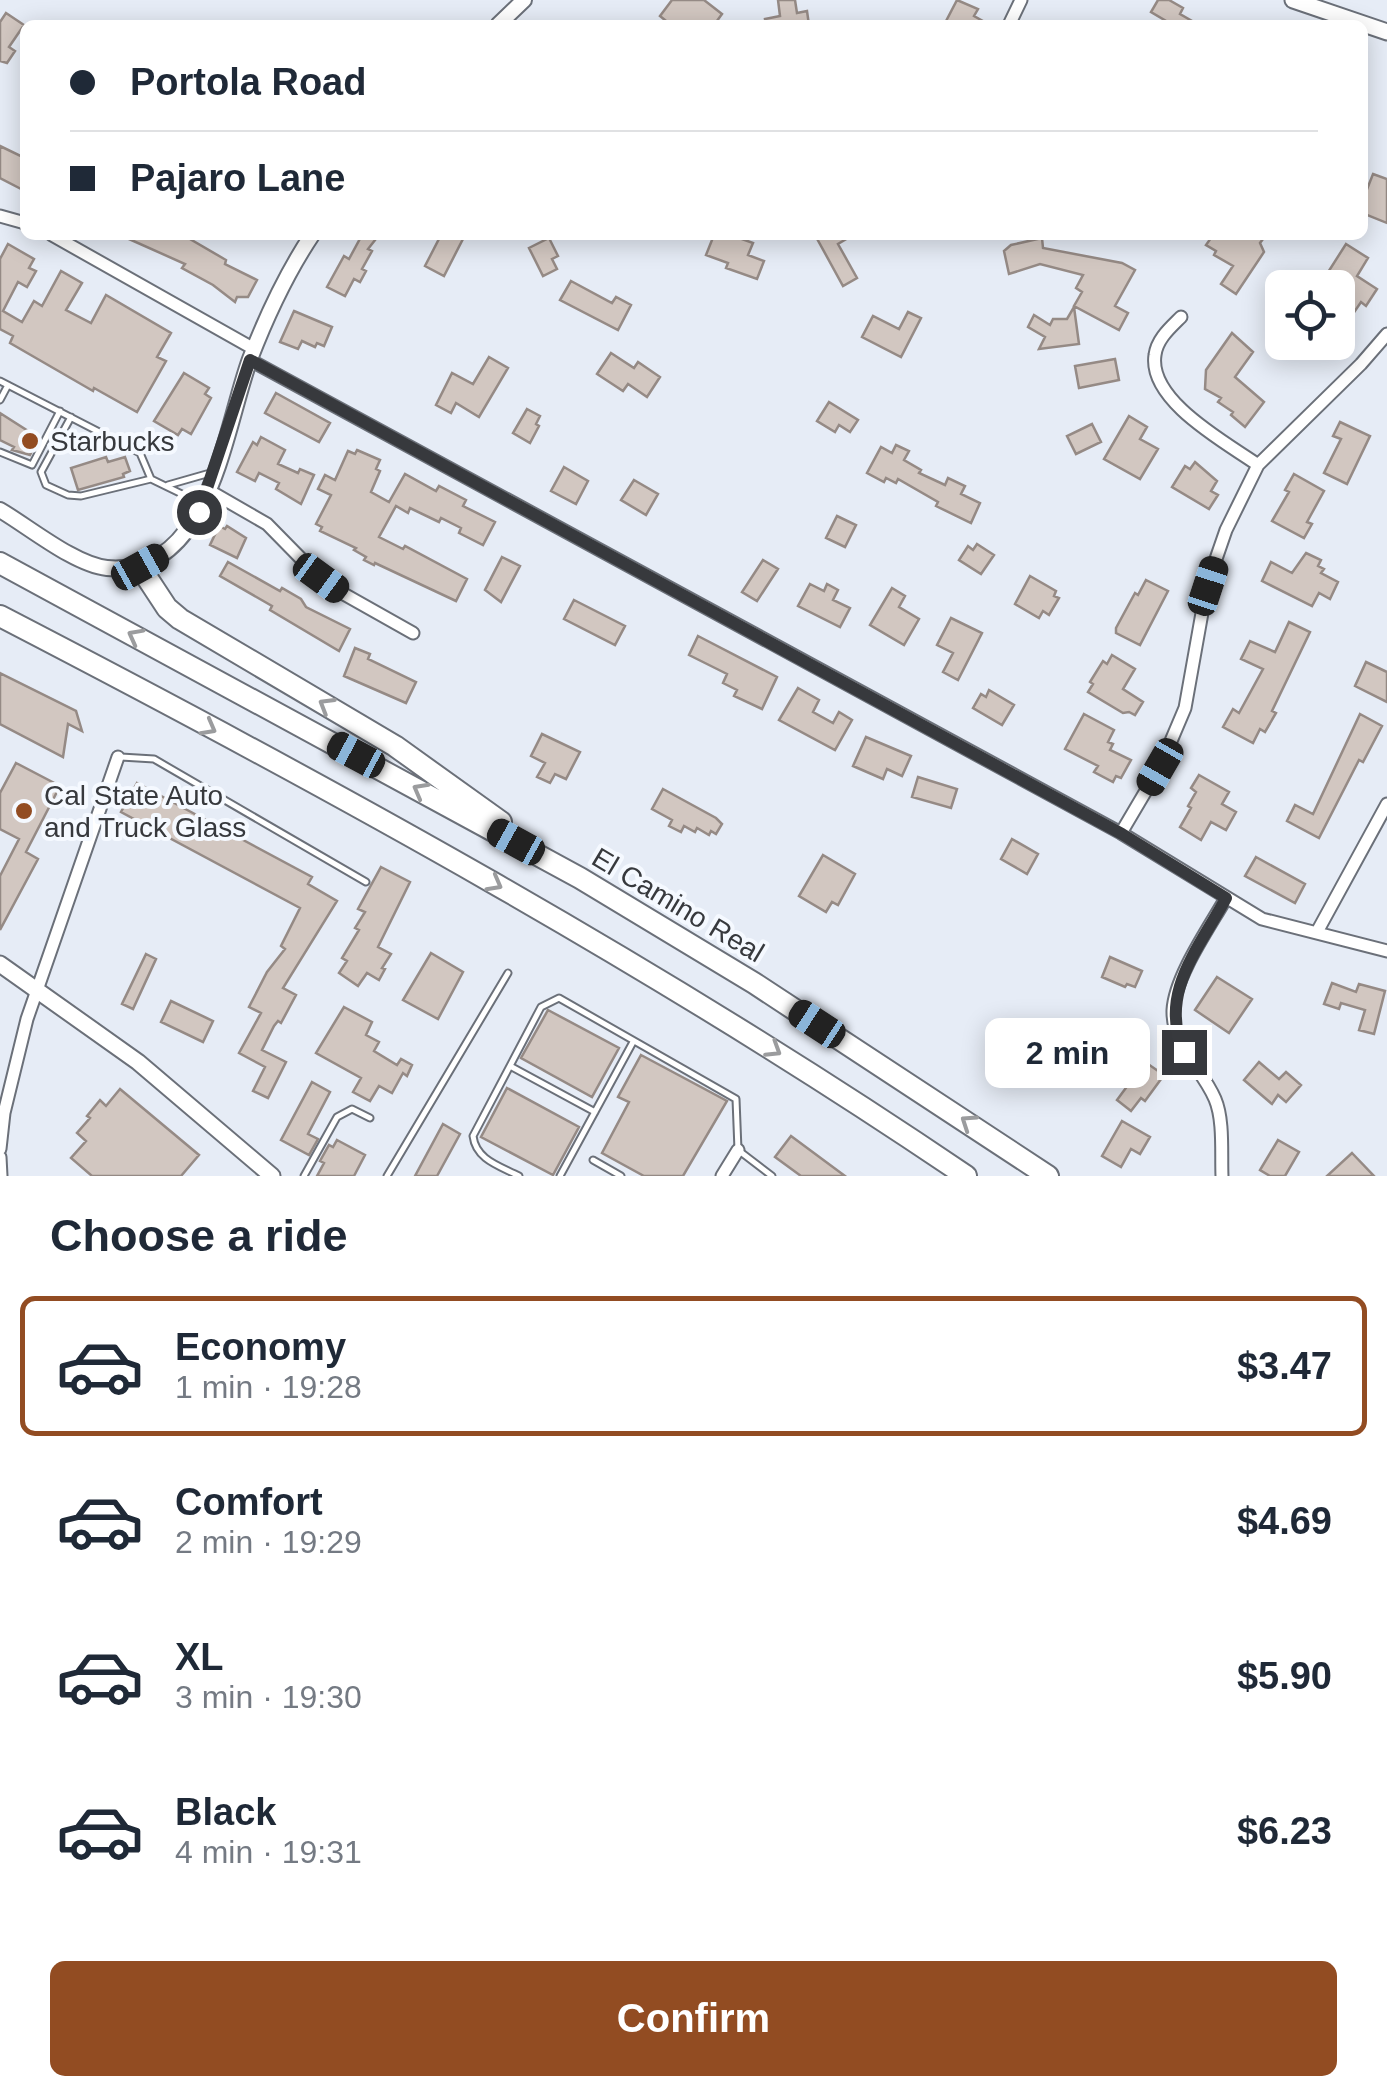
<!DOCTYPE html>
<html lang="en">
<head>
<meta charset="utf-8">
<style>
	body { margin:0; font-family:Helvetica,sans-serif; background:#f2f2f3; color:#1f2937; height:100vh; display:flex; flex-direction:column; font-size:38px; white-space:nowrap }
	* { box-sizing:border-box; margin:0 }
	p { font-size:32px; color:#747a83 }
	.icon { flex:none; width:55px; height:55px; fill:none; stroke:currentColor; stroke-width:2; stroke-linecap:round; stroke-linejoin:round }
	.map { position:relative; height:1176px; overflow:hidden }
	.sheet { display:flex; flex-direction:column; background:#fff; flex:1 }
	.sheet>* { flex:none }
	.guide { position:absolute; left:20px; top:20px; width:1348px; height:220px; border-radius:15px; box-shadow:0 5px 25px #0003; display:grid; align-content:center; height:220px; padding:0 50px; background:#fff }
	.buttons { position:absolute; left:1265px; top:270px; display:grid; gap:20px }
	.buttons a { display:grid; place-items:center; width:90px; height:90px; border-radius:15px; background:#fff; box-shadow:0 5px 25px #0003; font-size:50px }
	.end { position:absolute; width:45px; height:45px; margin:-22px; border:12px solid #37393d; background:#fff; box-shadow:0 0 0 5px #fff }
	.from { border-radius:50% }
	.bubble { position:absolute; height:70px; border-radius:15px; background:#fff; box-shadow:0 5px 25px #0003; font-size:32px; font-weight:700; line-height:70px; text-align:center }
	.car { position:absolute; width:30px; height:60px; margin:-30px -15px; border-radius:12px; box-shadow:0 0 8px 2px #0007; background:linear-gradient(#222 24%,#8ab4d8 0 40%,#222 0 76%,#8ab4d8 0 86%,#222 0) }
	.guide b { display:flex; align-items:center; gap:35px; height:95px; font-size:38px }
	.guide b+b { border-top:2px solid #e0e1e3 }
	.guide i { width:25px; height:25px; background:#1f2937 }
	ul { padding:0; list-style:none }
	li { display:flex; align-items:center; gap:30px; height:140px; margin:0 20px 15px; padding:0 30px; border:5px solid transparent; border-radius:15px }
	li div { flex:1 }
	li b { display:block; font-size:38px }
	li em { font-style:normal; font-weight:700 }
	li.selected { border-color:#924c22 }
	li>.icon { width:90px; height:90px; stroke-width:1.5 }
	h2 { padding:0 50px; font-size:45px; line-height:120px }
	.action { display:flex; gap:20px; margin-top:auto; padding:20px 50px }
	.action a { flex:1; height:115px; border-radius:15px; background:#924c22; color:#fff; font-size:40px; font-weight:700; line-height:115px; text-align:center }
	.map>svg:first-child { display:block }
</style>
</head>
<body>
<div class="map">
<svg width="1387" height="1176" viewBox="0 0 1387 1176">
	<rect width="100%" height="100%" fill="#e6ecf6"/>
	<path fill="#d2c7c1" stroke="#958a85" stroke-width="2.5" d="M 672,0 L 704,0 L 722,14 L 714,25 L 671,25 L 660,16 Z
		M 778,0 L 795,0 L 797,13 L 807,11 L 809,25 L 766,25 L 765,19 L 780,16 Z
		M 957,0 L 978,9 L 974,16 L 990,25 L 944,25 Z
		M 1158,0 L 1169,0 L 1183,8 L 1180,14 L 1199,25 L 1173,25 L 1151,12 Z
		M 6,13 L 24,25 L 9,47 L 15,51 L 7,63 L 0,61 L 0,22 Z
		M 0,146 L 25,158 L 25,191 L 0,178 Z
		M 1373,174 L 1387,179 L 1387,223 L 1362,213 L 1362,202 Z
		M 120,235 L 183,235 L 226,260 L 225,264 L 257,280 L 248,297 L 237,297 L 235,302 L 213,285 L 182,268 L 185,264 Z
		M 362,235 L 379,235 L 368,249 L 372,251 L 362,269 L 366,271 L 360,282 L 354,279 L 345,296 L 327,287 L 344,256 L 349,259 Z
		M 441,235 L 465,235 L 444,276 L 425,266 Z
		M 714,235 L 731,235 L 753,243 L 748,255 L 764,261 L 757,279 L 726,268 L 728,263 L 706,255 Z
		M 815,235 L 853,235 L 838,244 L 857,278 L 843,286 Z
		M 1213,235 L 1266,235 L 1260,243 L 1264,252 L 1236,294 L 1221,284 L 1233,266 L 1214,255 L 1216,251 L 1206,245 Z
		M 549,238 L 558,256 L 552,259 L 557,269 L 543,276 L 529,248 Z
		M 1042,238 L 1043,248 L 1122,263 L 1135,270 L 1115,306 L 1128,313 L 1119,330 L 1074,306 L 1082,292 L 1076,288 L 1083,275 L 1040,264 L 1009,274 L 1004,251 L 1011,245 Z
		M 8,244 L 34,259 L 29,268 L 36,271 L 27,287 L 18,282 L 3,311 L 22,322 L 34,301 L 42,306 L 61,271 L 82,283 L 66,310 L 91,323 L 106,295 L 171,333 L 157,357 L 166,361 L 137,412 L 94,388 L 93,391 L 10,343 L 13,336 L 0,329 L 0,259 Z
		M 1346,244 L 1368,258 L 1357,276 L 1377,289 L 1366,306 L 1361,302 L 1338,336 L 1338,288 L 1318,288 Z
		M 571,281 L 612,303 L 616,297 L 631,305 L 618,330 L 560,300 Z
		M 1074,307 L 1079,344 L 1039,349 L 1045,337 L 1028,327 L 1034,315 L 1050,325 L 1053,319 L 1067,319 Z
		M 294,311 L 332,327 L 324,346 L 317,343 L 315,347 L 302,341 L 298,349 L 280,342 Z
		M 908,312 L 921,318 L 901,357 L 862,337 L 873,316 L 899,329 Z
		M 1232,333 L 1253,352 L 1235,377 L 1264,402 L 1245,427 L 1231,415 L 1233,412 L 1218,402 L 1221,398 L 1205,389 L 1206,370 Z
		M 611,353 L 634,368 L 638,362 L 660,377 L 647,397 L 628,384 L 623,391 L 597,374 Z
		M 489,357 L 508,368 L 479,417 L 456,403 L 451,413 L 436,405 L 452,373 L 473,384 Z
		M 1115,359 L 1119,380 L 1079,388 L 1075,366 Z
		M 184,373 L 209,388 L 205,394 L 211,398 L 191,434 L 182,429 L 178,435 L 154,421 Z
		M 276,393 L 330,423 L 319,442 L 265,413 Z
		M 829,402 L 858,420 L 850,432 L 839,425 L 835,432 L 817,421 Z
		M 527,409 L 540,416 L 536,424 L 539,426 L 530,443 L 513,433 Z
		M 0,413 L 39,438 L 30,455 L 12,450 L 14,447 L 0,440 Z
		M 1129,416 L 1147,427 L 1140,439 L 1158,449 L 1140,479 L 1104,459 Z
		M 1340,422 L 1370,436 L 1347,484 L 1324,473 L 1341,439 L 1333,436 Z
		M 1092,424 L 1101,442 L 1076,454 L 1067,436 Z
		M 261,437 L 285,450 L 278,464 L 298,473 L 300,469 L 314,475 L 301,504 L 276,489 L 279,483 L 259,473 L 255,481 L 237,472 L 253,442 L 257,445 Z
		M 896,445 L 909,451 L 904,460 L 921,470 L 919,473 L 945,485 L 948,478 L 965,486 L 961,494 L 980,503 L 971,523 L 936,506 L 938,502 L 898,479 L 896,483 L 886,478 L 884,482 L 867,473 L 881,447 L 892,453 Z
		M 357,450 L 380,460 L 376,469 L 380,471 L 371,492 L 389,502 L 405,474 L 436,491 L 439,486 L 466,500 L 463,506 L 495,522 L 483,545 L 459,533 L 461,528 L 441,518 L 439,522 L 410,508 L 408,513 L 396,506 L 379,537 L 403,549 L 405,546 L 467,579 L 456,601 L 375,563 L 374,565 L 364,560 L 366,557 L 354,550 L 356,548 L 320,531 L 322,527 L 316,524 L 331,495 L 318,489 L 325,475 L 335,480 L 348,451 L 355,454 Z
		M 106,457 L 108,462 L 125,457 L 130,471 L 123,474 L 124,477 L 78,490 L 71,468 Z
		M 1195,462 L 1217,481 L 1211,491 L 1218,495 L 1209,509 L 1172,487 L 1185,466 L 1190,469 Z
		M 564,467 L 588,481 L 576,504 L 551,491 Z
		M 1294,474 L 1324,491 L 1307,522 L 1312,524 L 1304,538 L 1272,521 L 1289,492 L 1285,490 Z
		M 634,480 L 658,494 L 646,515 L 621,500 Z
		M 837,516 L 856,525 L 845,547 L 826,538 Z
		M 219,526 L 225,529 L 227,526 L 246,538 L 237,558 L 210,545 Z
		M 977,544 L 994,555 L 981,574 L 959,560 L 968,546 L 973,550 Z
		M 1306,553 L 1321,560 L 1318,566 L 1324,569 L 1321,573 L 1338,582 L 1330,599 L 1319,593 L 1312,606 L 1262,581 L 1271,562 L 1292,573 Z
		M 502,557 L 520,566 L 501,602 L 485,590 Z
		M 763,560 L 778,569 L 757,601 L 742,592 Z
		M 228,562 L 280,591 L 282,588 L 301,599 L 306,607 L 350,629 L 339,651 L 270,610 L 272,606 L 220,576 Z
		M 1030,576 L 1056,591 L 1054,596 L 1059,598 L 1049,615 L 1043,611 L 1039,618 L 1015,604 Z
		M 1146,580 L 1168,591 L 1140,645 L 1116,633 L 1116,628 L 1135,593 L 1138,595 Z
		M 810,584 L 824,591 L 827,584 L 838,590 L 833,600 L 850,608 L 840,627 L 798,606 Z
		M 892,588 L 905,596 L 899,607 L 919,619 L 904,645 L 870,625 Z
		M 574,600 L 625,626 L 615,645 L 564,619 Z
		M 951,618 L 982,633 L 958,680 L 943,672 L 953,653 L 937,645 Z
		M 1289,622 L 1310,632 L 1272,711 L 1276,713 L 1265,732 L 1260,729 L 1253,743 L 1223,727 L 1233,709 L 1239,713 L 1263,669 L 1241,659 L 1250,641 L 1275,652 Z
		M 698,636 L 777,677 L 762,709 L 734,696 L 737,690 L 723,683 L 727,674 L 689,655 Z
		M 355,648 L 370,654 L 368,659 L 416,682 L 406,703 L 344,676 Z
		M 1112,655 L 1135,669 L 1123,689 L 1143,702 L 1135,715 L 1129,712 L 1123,713 L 1088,692 L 1093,684 L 1090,682 L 1103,661 L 1107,664 Z
		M 1366,662 L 1387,672 L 1387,702 L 1355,686 Z
		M 0,673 L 76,711 L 82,731 L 68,724 L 63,757 L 0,724 Z
		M 798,688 L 819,700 L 813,712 L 833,723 L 839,712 L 852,720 L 835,750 L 779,720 Z
		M 989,690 L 1014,705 L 1002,725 L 973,708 L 981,694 L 986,697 Z
		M 1084,714 L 1114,730 L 1108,742 L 1113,744 L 1110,750 L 1131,760 L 1121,778 L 1116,776 L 1113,782 L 1094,772 L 1098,766 L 1065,749 Z
		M 1360,714 L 1382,726 L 1363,762 L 1359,760 L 1319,838 L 1287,821 L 1295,805 L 1313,814 Z
		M 542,734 L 580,752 L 566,779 L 555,774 L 550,783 L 537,777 L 545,763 L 531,756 Z
		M 866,737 L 911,756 L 902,776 L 887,769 L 883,779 L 853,766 Z
		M 16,763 L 60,786 L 26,852 L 38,859 L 0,930 L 0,876 L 19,839 L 0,829 L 0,793 Z
		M 1199,775 L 1229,792 L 1222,804 L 1236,812 L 1226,830 L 1211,822 L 1201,840 L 1180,827 L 1191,808 L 1188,806 L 1196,792 L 1191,788 Z
		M 918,777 L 957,789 L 951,808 L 912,797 Z
		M 137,783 L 312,877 L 308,884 L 337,901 L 283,988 L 296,995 L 281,1023 L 278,1021 L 274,1026 L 262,1050 L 286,1062 L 268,1098 L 253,1091 L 265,1067 L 239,1053 L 261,1013 L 249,1007 L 267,972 L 285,949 L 281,946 L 300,908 L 121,812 Z
		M 663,789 L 716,818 L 722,824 L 716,834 L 711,831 L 709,835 L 697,828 L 695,832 L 684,826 L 681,832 L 669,826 L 672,820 L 652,809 Z
		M 1012,839 L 1038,854 L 1027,874 L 1001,859 Z
		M 823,855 L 855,874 L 838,905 L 832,902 L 826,912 L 799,896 Z
		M 1256,857 L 1305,884 L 1295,903 L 1245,876 Z
		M 381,867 L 410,882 L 378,947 L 391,954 L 382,968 L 385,969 L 379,980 L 367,973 L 358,986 L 339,973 L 347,961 L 342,958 L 359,930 L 355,928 L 365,912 L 358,909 Z
		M 431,953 L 463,972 L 438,1019 L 403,1000 Z
		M 146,954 L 156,959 L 133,1009 L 122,1004 Z
		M 1110,957 L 1142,971 L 1135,987 L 1127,984 L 1125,987 L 1102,977 Z
		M 1217,977 L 1252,999 L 1229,1033 L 1195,1010 Z
		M 1332,983 L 1356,992 L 1359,984 L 1385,991 L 1374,1034 L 1359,1030 L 1365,1010 L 1341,1003 L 1339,1009 L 1324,1004 Z
		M 171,1001 L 213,1021 L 203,1042 L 161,1022 Z
		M 344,1007 L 372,1022 L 366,1035 L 379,1042 L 374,1051 L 397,1065 L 401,1059 L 412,1065 L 407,1076 L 403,1073 L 392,1093 L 379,1086 L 370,1101 L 353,1092 L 361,1078 L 316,1053 Z
		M 548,1010 L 619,1048 L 592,1097 L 521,1058 Z
		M 641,1055 L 727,1101 L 683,1176 L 644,1176 L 602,1153 L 629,1102 L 618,1097 Z
		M 1145,1062 L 1164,1075 L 1145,1101 L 1141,1098 L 1131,1111 L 1117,1100 Z
		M 1259,1062 L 1279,1079 L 1286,1072 L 1301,1085 L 1286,1102 L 1278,1095 L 1272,1104 L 1244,1080 Z
		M 312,1082 L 330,1092 L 308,1134 L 318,1139 L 309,1155 L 281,1140 Z
		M 507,1088 L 579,1127 L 553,1175 L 481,1137 Z
		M 120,1089 L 199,1155 L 181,1176 L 92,1176 L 71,1158 L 86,1141 L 77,1133 L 90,1118 L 87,1116 L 100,1100 L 106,1106 Z
		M 1122,1121 L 1150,1137 L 1140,1154 L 1131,1149 L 1121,1167 L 1102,1156 Z
		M 443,1124 L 460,1134 L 437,1176 L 415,1176 Z
		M 791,1136 L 845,1176 L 801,1176 L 775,1157 Z
		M 337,1140 L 365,1155 L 354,1176 L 317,1176 L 324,1163 L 320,1161 L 329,1145 L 333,1147 Z
		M 1278,1140 L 1299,1152 L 1285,1176 L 1270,1176 L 1260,1170 Z
		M 1352,1153 L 1374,1176 L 1327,1176 Z"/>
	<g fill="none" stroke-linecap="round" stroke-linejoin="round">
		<g stroke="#6b7079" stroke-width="9">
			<path id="service" d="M 0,381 L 140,453 L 151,479 L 188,497 L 197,509
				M 0,400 L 8,385
				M 71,417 L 41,472 L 46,485 L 68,495 L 81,496 L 151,479
				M 0,452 L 32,465 L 60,411
				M 168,485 L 210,473
				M 121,757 L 154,759 L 366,882
				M 510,1066 L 595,1112
				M 593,1160 L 621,1176
				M 304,1176 L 337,1117 L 352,1109 L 370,1118
				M 387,1176 L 508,973
				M 519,1176 C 500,1166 476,1160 473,1136 L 541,1007 L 559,998 L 736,1099 L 738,1150 L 772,1176
				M 560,1176 L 633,1042"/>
		</g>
		<g stroke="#6b7079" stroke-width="15">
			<path id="minor" d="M 1009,25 L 1021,0
				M 0,216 L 25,223
				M 52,235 L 254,349
				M 1181,317 C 1170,328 1157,339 1155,355 C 1148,401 1227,443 1258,465
				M 250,360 L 1121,833 L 1262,919 L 1387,951
				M 208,490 L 267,524 L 321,579 L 342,593 L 413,633
				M 1121,833 L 1160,767 L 1185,708 L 1207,585 L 1226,530 L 1258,465 L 1361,364 L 1387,334
				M 1317,932 L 1387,804
				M 0,1149 L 4,1113 L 27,1019 L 118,757
				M 0,1157 L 1,1176
				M 722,1176 L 738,1150
				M 1222,1176 C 1221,1153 1224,1120 1215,1099 C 1202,1068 1172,1047 1173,1010 C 1175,976 1209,928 1226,898"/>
		</g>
		<g stroke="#6b7079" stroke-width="18">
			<path id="tertiary" d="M 498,25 L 524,0
				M 0,510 C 29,527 75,565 107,568 C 210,577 224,430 250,359 C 267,315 286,274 312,235"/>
		</g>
		<g stroke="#6b7079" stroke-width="19">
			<path id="secondary" d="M 1293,0 L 1387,32
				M 0,964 L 138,1062 L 272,1176"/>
		</g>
		<g stroke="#6b7079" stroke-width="24">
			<path id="motorway" d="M 0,563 L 580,878 L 754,983 L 1048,1176
				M 140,567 L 167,608 L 180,619 L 395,746 L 501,822
				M 0,616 C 330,787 658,967 966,1176"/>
		</g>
		<use href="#service" stroke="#fff" stroke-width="5"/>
		<use href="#minor" stroke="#fff" stroke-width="11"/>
		<use href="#tertiary" stroke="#fff" stroke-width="14"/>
		<use href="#secondary" stroke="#fff" stroke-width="15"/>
		<use href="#motorway" stroke="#fff" stroke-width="20"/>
	</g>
	<defs><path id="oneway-chevron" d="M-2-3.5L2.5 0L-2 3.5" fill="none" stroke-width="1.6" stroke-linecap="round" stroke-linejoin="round" transform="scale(2.5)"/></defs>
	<g stroke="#9b9c9e">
		<use href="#oneway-chevron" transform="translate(135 636) rotate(-152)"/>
		<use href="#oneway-chevron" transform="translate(326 705) rotate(-149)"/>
		<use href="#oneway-chevron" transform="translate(209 728) rotate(29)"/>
		<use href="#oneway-chevron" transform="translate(420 790) rotate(-151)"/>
		<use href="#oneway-chevron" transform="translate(495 884) rotate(29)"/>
		<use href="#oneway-chevron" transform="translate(774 1050) rotate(32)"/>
		<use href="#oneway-chevron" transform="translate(968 1122) rotate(-146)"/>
	</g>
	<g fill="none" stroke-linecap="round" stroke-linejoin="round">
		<path stroke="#37393d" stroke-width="12" d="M 199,512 L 250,360 L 1122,834 L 1226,898 C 1199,949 1158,993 1184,1052"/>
	</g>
	<g fill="#924c22" stroke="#f5f9ff" stroke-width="4">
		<circle cx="30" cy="441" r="10"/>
		<circle cx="24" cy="811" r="10"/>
	</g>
	<g text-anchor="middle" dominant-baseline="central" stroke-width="8" stroke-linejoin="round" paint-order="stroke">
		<g font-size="28" fill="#37393d" stroke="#f5f9ff" text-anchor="start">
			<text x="50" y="441">Starbucks</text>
			<text x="44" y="795">Cal State Auto<tspan x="44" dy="32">and Truck Glass</tspan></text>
		</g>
		<g font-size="28" fill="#37393d" stroke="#f5f9ff">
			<text transform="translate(678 905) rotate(31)">El Camino Real</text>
		</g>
	</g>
</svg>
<div class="buttons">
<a><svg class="icon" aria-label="locate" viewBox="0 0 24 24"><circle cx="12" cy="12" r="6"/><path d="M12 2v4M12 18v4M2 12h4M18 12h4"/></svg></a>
</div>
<i class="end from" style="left:199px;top:512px"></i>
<i class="end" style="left:1184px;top:1052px"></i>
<div class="bubble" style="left:985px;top:1018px;width:165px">2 min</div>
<i class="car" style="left:140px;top:567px;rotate:61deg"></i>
<i class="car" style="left:321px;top:578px;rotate:126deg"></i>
<i class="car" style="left:1208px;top:586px;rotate:18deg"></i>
<i class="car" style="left:356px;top:755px;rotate:298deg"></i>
<i class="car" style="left:1160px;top:767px;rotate:210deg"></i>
<i class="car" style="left:516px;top:842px;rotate:299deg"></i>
<i class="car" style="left:817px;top:1024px;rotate:303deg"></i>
<div class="guide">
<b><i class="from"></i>Portola Road</b>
<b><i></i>Pajaro Lane</b>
</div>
</div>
<section class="sheet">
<h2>Choose a ride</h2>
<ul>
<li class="selected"><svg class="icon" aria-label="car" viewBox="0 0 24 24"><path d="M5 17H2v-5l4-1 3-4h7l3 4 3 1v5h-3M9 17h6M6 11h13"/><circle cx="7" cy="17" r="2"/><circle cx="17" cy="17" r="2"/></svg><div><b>Economy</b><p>1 min · 19:28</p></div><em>$3.47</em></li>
<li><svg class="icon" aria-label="car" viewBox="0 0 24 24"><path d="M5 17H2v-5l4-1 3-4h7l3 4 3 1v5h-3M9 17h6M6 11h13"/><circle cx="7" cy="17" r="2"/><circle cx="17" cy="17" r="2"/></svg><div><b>Comfort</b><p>2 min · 19:29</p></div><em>$4.69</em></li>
<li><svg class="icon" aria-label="car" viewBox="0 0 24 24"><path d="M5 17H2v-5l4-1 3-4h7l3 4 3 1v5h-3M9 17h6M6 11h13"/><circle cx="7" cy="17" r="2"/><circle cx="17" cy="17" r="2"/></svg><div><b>XL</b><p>3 min · 19:30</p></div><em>$5.90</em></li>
<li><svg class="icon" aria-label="car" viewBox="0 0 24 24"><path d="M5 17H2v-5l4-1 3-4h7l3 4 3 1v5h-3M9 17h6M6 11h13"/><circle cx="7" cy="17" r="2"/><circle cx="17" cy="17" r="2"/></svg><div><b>Black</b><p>4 min · 19:31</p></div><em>$6.23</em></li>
</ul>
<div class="action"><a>Confirm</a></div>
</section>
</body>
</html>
